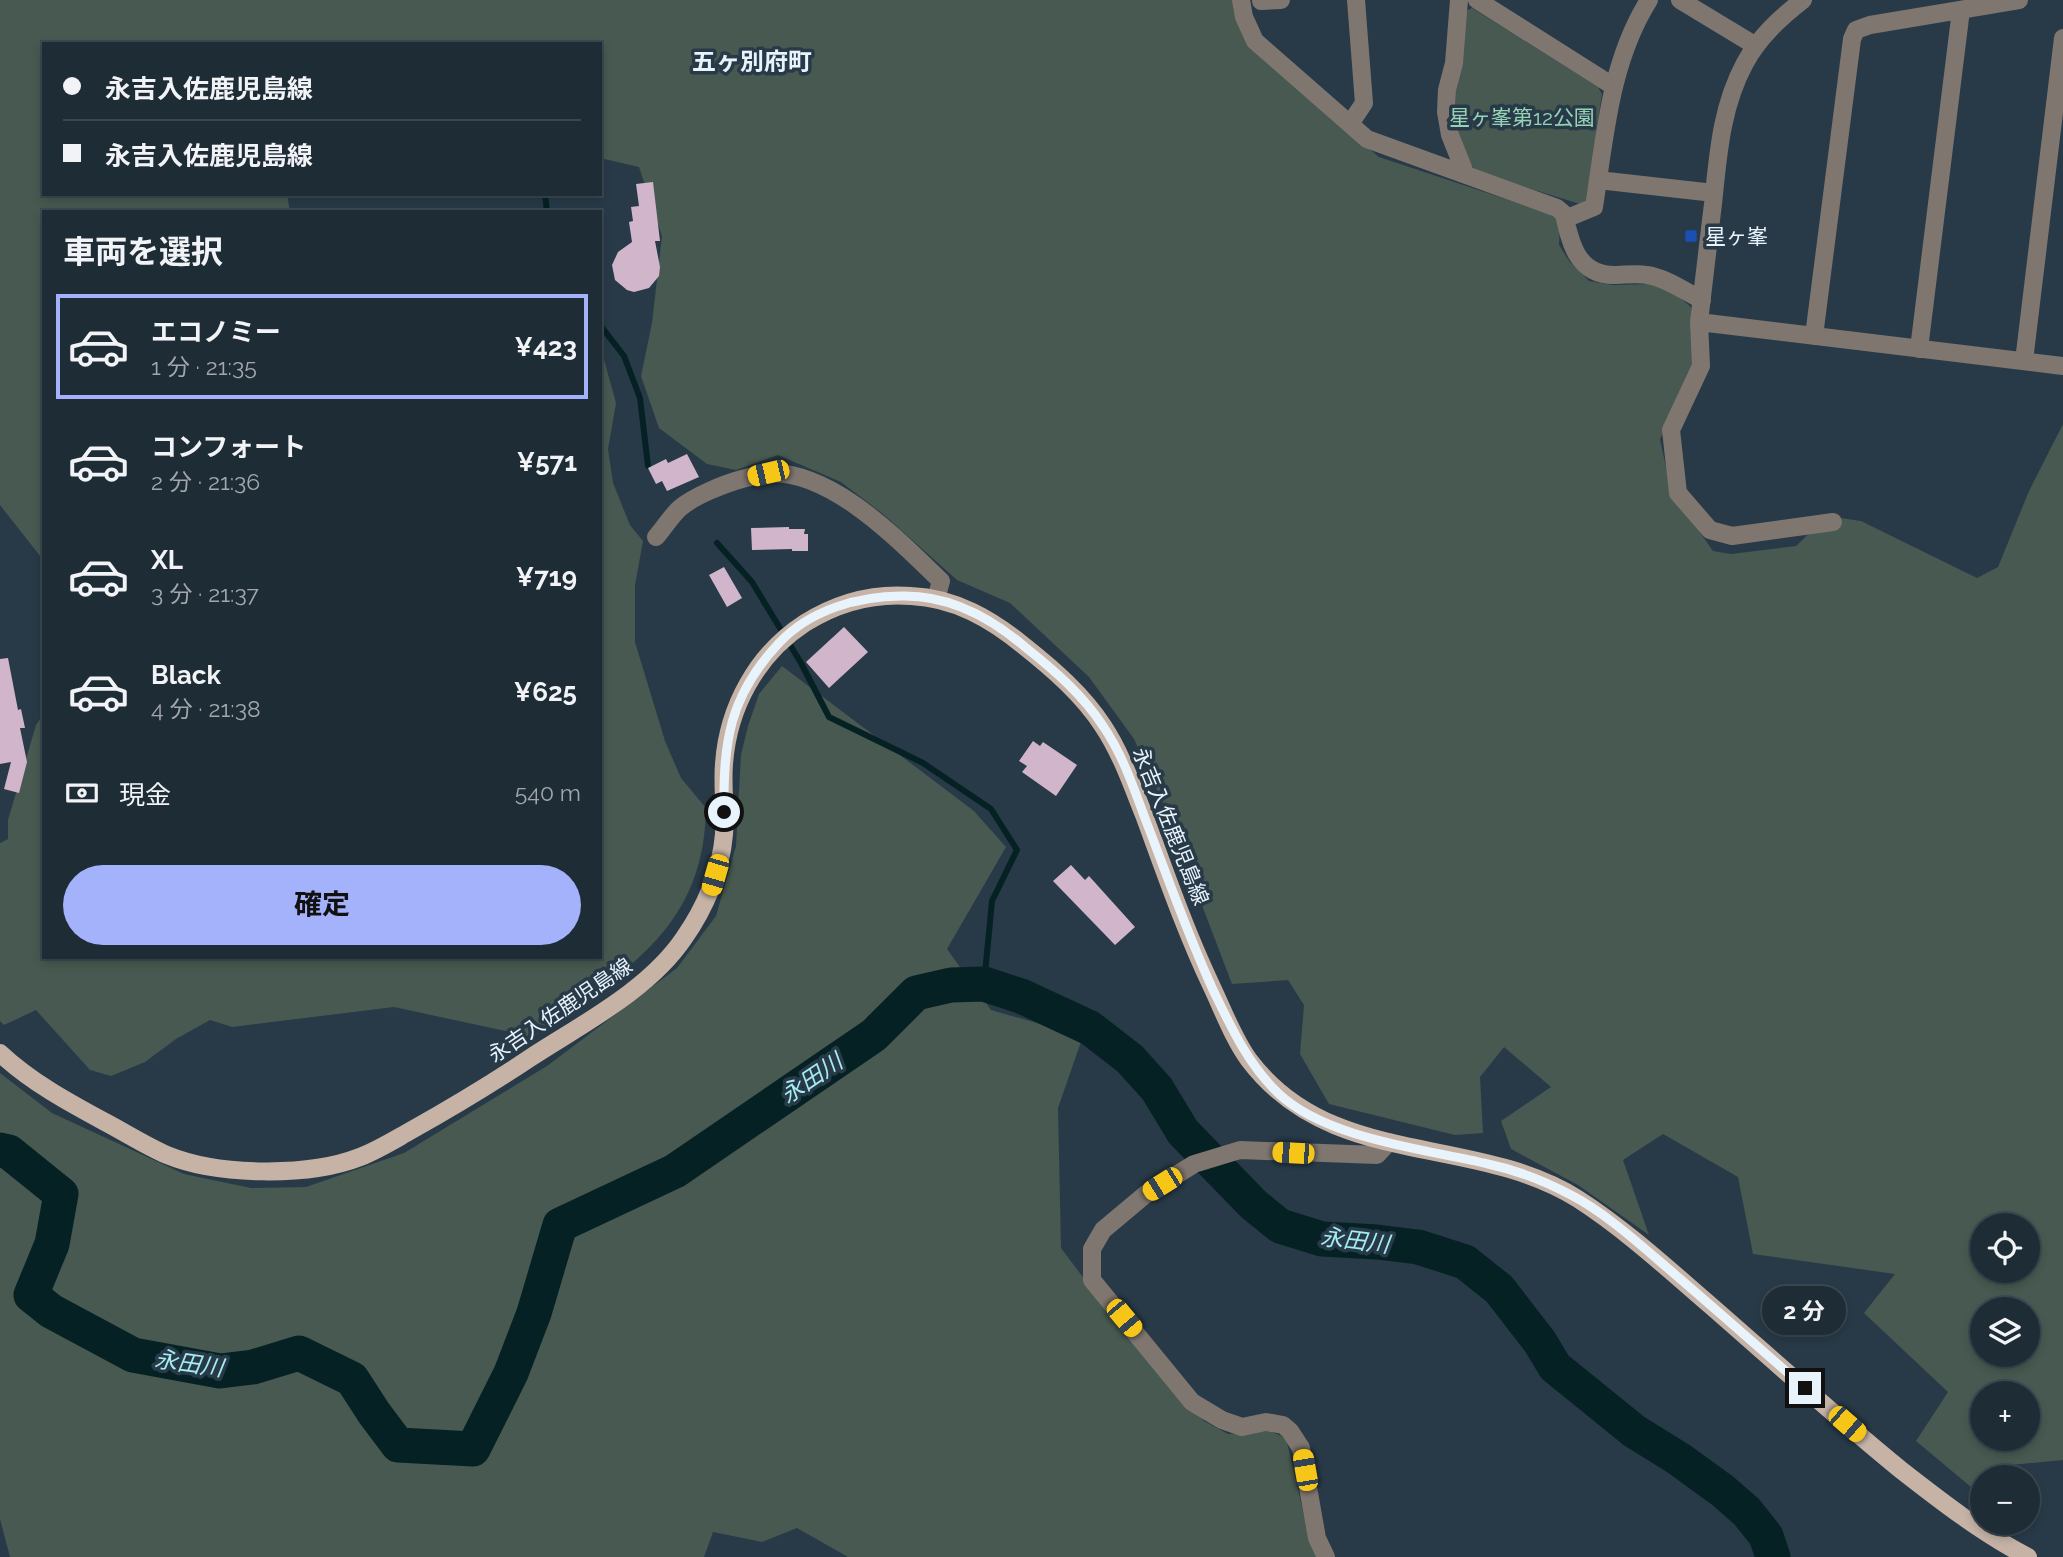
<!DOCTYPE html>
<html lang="ja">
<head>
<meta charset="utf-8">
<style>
	body { margin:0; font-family:Raleway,"Noto Sans JP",sans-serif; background:#26343e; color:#f1f3f6; height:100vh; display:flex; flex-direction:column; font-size:26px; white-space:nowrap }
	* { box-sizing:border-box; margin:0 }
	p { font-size:23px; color:#a1a7ad }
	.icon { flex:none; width:38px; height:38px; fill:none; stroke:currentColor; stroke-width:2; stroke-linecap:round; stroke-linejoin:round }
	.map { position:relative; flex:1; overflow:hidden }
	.sheet { position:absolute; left:42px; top:210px; width:560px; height:749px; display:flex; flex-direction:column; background:#1e2c36; border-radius:0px; box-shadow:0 4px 10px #0003,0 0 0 2px #3c4851 }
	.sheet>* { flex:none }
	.hud { position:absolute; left:42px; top:42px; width:560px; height:154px; border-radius:0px; box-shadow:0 4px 10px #0003,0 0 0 2px #3c4851; display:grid; align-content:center; height:154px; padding:0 21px; background:#1e2c36 }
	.buttons { position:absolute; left:1970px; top:1213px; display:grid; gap:14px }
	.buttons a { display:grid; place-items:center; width:70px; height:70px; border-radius:50%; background:#1e2c36; box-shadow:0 4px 10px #0003,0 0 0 2px #3c4851; font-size:35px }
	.end { position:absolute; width:32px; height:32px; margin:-16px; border:9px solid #e8f3fc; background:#111; box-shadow:0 0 0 4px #111 }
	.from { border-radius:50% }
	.bubble { position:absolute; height:49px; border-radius:24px; background:#1e2c36; box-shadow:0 4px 10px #0003,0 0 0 2px #3c4851; font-size:23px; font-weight:700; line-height:49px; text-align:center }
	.car { position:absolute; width:21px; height:42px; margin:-21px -10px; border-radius:9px; box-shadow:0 0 5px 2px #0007; background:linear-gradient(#f5c518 24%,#345 0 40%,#f5c518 0 76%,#345 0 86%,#f5c518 0) }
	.hud b { display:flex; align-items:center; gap:24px; height:66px; font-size:26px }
	.hud b+b { border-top:2px solid #3c4851 }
	.hud i { width:18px; height:18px; background:#f1f3f6 }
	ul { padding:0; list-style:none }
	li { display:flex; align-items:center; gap:21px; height:105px; margin:0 14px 10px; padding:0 7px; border:4px solid transparent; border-radius:0px }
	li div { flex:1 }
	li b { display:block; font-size:26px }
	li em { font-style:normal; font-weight:700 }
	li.current { border-color:#a4b2fc }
	li>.icon { width:63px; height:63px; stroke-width:1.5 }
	h2 { padding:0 21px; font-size:32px; line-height:84px }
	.pay { display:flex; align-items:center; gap:18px; height:77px; padding:0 21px; font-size:26px }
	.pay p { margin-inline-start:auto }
	.cta { display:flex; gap:14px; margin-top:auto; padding:14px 21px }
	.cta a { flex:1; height:80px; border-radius:42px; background:#a4b2fc; color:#111; font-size:28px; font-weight:700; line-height:80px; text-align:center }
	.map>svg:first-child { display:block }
</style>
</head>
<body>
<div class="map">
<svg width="2063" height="1557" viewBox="0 0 2063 1557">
	<rect width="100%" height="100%" fill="#283a48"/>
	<path fill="#475950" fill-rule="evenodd" d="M 0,0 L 1234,0 L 1263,59 L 1379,157 L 1548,213 L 1560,221 L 1559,245 L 1570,262 L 1589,281 L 1613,285 L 1653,284 L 1677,295 L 1691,307 L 1698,350 L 1694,371 L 1660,439 L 1671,491 L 1713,551 L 1731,554 L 1796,546 L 1827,516 L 1861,521 L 1977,578 L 1998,567 L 2029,491 L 2063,424 L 2063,1460 L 1999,1466 L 1997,1477 L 1983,1477 L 1983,1497 L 1916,1441 L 1948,1392 L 1864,1313 L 1895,1274 L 1753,1254 L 1738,1177 L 1663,1134 L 1623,1160 L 1649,1235 L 1578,1185 L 1511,1149 L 1501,1121 L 1551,1087 L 1504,1047 L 1480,1077 L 1483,1133 L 1455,1135 L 1329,1104 L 1300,1054 L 1304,1005 L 1288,980 L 1232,984 L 1163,803 L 1134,739 L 1089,677 L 1010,603 L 957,580 L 883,514 L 841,482 L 778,455 L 736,470 L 707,464 L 659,428 L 641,376 L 652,323 L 662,236 L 639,167 L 600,158 L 600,44 L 44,44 L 44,194 L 287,194 L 290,212 L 44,212 L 44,561 L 0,505 ZM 1983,1225 L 2028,1225 L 2028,1270 L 1983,1270 ZM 1983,1309 L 2028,1309 L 2028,1354 L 1983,1354 ZM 1983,1393 L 2028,1393 L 2028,1438 L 1983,1438 Z
		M 1472,8 L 1598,87 L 1602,94 L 1586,201 L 1580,204 L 1479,173 C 1441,138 1460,57 1465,11 Z
		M 600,345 L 616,403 L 608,449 L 613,483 L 630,525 L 643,541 L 635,585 L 635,642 L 665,741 L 681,778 L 706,808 C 704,932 622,972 533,1037 L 394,1007 L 232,1027 L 210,1020 L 176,1039 L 145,1062 L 111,1076 L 90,1070 L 36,1010 L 4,1025 L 0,1021 L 0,843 L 8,839 L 8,820 L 36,725 L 44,714 L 44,957 L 600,957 Z
		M 782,666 L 974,811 L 1006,847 L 947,949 L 991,1010 L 1083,1036 L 1058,1108 L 1061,1248 L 1094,1292 L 1204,1421 L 1228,1434 L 1270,1431 L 1286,1438 L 1310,1541 L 1317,1557 L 848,1557 L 797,1528 L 762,1542 L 713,1532 L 704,1557 L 10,1557 L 0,1519 L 0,1073 L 52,1113 L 184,1174 L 251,1188 L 306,1187 L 404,1153 L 547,1066 L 677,968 L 716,916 L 736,846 L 741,755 L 748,726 L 759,694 Z"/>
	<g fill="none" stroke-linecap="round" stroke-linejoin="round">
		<path stroke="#052124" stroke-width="6" d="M 545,194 L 547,212
			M 600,325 L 624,356 L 640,398 L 648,466
			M 717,543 L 752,582 L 801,663 L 829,717 L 923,763 L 991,809 L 1017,850 L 992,901 L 984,984"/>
		<path stroke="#052124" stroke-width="35" d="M 0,1150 L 9,1152 L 61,1194 L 52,1244 L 31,1295 L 51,1311 L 133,1355 L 220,1371 L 253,1367 L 299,1353 L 352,1379 L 374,1413 L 398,1445 L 473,1449 L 511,1373 L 534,1313 L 560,1225 L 675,1171 L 874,1035 L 916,993 L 951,985 L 984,984 L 1021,996 L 1090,1028 L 1130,1059 L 1157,1089 L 1183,1132 L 1254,1205 L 1280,1226 L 1322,1239 L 1377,1242 L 1418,1247 L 1465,1262 L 1499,1289 L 1540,1342 L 1555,1367 L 1634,1431 L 1679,1459 L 1723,1491 L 1747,1512 L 1766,1536 L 1773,1557"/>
	</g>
	<path fill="#d1b5ca" d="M 653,182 L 660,241 L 655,241 L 660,267 L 659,276 L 649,288 L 634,292 L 627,290 L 615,280 L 612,265 L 618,252 L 632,242 L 629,222 L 633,221 L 631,207 L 639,206 L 636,184 Z
		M 687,454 L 699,477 L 667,491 L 662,481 L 656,484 L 648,468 L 666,459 L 668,463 Z
		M 789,527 L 789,529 L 805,529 L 804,534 L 808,534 L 808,551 L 792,551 L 792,549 L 752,550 L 751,528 Z
		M 724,567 L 742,598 L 727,607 L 709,575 Z
		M 844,627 L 868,652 L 829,688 L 806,662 Z
		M 8,658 L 18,710 L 21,709 L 25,728 L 20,728 L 27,762 L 19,793 L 4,789 L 11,762 L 0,764 L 0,659 Z
		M 1033,741 L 1040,746 L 1043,742 L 1077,765 L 1056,796 L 1022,772 L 1027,766 L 1019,761 Z
		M 1071,865 L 1085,880 L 1089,876 L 1135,927 L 1115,945 L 1053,881 Z"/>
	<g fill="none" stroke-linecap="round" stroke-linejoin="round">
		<path stroke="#7f7670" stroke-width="18" d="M 1241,0 L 1244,17 L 1255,41 L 1367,139 L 1557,208 L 1564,214 C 1570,242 1577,275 1614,275 C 1624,275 1636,273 1647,275 C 1666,278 1684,291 1702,300
			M 1459,0 L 1454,63 L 1447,90 L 1446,112 L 1450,135 L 1466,175
			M 1477,0 L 1613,86
			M 1680,0 L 1756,46
			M 1803,0 C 1780,18 1759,37 1745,63 C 1721,107 1718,156 1713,204 C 1708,243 1704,282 1699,322 L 2063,366
			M 1261,1 L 1281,0
			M 1350,124 L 1364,103 L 1356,0
			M 1598,180 L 1714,193
			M 1565,219 L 1594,207 C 1605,136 1610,62 1649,0
			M 1699,322 L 1701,366 L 1671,430 L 1678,493 L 1710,530 L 1732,536 L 1833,522
			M 1814,336 L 1852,39 L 1856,30 L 1870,25 L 2019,0
			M 1919,349 L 1961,10
			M 2024,361 L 2063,38
			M 656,537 C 664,528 671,516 680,508 C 694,496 724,484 742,479 C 751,477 760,474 768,473 C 832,470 898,540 941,581 L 936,599
			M 1326,1557 L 1317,1538 L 1301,1448 L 1290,1431 L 1283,1425 L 1266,1422 L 1242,1427 L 1222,1420 L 1192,1402 L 1092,1280 L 1092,1249 L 1103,1230 L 1146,1194 L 1194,1164 L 1240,1150 L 1377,1155 L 1388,1143"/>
		<path stroke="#c6b3a6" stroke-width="18" d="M 0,1053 C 31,1082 68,1102 105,1122 C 126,1133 146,1146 167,1155 C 218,1176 309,1177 360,1157 C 378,1150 394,1140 410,1131 C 451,1108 491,1084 530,1058 C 582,1024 649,990 684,938 C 705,908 721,871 724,834 C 726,811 722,787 724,764 C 728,707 757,654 805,623 C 837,603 873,593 911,596 C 955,598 991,619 1024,646 C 1053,669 1083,695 1103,726 C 1121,753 1132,785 1144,815 C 1165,872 1185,930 1211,985 C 1223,1010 1233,1038 1249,1060 C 1332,1170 1473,1133 1578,1199 C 1626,1230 1667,1268 1710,1305 C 1773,1360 1836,1417 1901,1470 C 1942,1502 1982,1533 2028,1557"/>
	</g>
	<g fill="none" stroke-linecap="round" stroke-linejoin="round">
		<path stroke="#e8f3fc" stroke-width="9" d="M 724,812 C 723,743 729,696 779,643 C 810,610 858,596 902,596 C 950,595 990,617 1025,647 C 1054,670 1083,695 1103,726 C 1123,755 1134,789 1146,821 C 1168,878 1188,936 1214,992 C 1232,1029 1248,1064 1278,1093 C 1326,1139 1425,1149 1488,1164 C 1516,1170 1545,1181 1571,1195 C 1608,1214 1646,1250 1678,1277 C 1721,1314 1763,1351 1805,1388"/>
	</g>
	<rect fill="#1a4fb4" stroke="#283a48" stroke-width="2.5" x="1684" y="229" width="14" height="14" rx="3.5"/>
	<g text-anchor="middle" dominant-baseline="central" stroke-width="7" stroke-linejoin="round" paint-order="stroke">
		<g font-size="21" fill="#96d2b6" stroke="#283a48">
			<text x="1522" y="117">星ヶ峯第12公園</text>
		</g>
		<g font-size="21" fill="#e8f3fc" stroke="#283a48" text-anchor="start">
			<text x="1705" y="236">星ヶ峯</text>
		</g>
		<g font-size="21" fill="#e8f3fc" stroke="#283a48">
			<text transform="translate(1171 826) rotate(68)">永吉入佐鹿児島線</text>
			<text transform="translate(560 1010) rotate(-34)">永吉入佐鹿児島線</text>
		</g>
		<g font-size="23" font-style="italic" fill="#a4edf3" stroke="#283a48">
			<text transform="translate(811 1078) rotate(-34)">永田川</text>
			<text transform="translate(1355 1240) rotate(7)">永田川</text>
			<text transform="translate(189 1363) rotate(8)">永田川</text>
		</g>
		<g font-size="24" font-weight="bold" fill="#e8f3fc" stroke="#283a48">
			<text x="752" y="61">五ヶ別府町</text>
		</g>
	</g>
</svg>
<div class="buttons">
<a><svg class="icon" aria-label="locate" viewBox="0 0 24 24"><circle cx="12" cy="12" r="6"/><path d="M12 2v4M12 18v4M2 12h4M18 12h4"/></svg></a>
<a><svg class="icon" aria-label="layers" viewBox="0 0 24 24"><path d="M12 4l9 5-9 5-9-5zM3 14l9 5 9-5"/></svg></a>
<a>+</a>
<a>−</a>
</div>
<i class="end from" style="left:724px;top:812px"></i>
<i class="end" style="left:1805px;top:1388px"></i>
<div class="bubble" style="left:1762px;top:1286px;width:84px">2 分</div>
<i class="car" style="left:768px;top:473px;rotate:257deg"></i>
<i class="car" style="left:715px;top:875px;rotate:196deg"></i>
<i class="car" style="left:1293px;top:1153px;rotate:273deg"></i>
<i class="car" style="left:1162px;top:1184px;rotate:238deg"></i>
<i class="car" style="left:1124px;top:1318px;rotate:140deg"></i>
<i class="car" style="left:1847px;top:1424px;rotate:131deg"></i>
<i class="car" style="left:1305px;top:1470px;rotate:350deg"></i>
<div class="hud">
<b><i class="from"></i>永吉入佐鹿児島線</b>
<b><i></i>永吉入佐鹿児島線</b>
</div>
<section class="sheet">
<h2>車両を選択</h2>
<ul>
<li class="current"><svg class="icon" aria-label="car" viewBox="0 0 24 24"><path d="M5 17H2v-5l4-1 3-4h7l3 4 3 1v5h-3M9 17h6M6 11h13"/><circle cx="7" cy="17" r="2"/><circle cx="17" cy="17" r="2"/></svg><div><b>エコノミー</b><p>1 分 · 21:35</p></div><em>¥423</em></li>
<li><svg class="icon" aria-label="car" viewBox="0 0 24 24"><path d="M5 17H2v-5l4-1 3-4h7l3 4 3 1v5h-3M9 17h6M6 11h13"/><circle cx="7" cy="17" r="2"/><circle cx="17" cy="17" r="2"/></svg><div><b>コンフォート</b><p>2 分 · 21:36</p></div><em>¥571</em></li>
<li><svg class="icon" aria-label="car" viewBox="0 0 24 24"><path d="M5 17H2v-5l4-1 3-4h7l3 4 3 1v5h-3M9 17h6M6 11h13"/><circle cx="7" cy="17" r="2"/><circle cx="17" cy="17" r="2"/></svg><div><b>XL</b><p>3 分 · 21:37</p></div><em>¥719</em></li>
<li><svg class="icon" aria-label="car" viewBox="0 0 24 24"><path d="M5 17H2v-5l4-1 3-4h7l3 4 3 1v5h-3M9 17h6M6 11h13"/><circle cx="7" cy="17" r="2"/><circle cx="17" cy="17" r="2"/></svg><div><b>Black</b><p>4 分 · 21:38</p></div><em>¥625</em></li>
</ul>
<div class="pay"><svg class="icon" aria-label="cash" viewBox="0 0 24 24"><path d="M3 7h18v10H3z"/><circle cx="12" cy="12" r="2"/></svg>現金<p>540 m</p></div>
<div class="cta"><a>確定</a></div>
</section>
</div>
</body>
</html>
